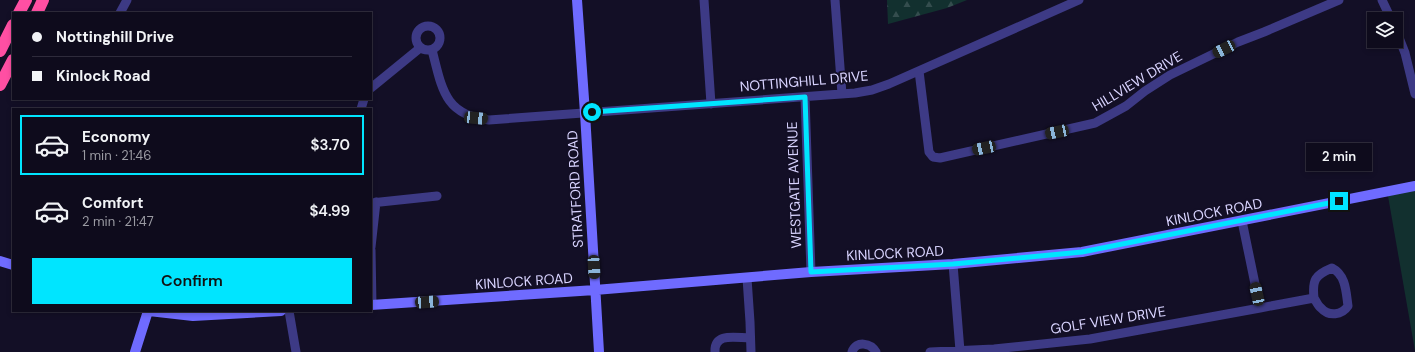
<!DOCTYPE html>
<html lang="en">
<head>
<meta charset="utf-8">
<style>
	body { margin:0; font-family:"DM Sans",sans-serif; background:#171425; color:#f1f3f6; height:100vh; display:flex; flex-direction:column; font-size:15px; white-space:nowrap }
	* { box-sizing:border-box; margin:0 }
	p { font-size:13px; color:#9b9ba3 }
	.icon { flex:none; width:22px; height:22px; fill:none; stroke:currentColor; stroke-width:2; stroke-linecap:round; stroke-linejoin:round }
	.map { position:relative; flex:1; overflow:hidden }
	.side { position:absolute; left:12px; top:108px; width:360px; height:204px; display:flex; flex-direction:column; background:#0e0b1c; border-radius:0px; box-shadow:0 2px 6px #0003,0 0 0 1px #2e2b3b }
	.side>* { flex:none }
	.guide { position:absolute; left:12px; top:12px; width:360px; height:88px; border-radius:0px; box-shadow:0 2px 6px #0003,0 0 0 1px #2e2b3b; display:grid; align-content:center; height:88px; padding:0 20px; background:#0e0b1c }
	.fabs { position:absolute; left:1367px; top:12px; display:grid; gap:8px }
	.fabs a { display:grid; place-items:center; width:36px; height:36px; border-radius:0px; background:#0e0b1c; box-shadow:0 2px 6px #0003,0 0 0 1px #2e2b3b; font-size:20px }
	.end { position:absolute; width:18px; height:18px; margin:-9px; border:5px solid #00e5ff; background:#111; box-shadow:0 0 0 2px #111 }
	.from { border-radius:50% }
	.bubble { position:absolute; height:28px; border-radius:0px; background:#0e0b1c; box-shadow:0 2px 6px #0003,0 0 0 1px #2e2b3b; font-size:13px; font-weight:600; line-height:28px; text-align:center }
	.car { position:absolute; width:12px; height:24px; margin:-12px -6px; border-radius:5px; box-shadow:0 0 3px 1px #0007; background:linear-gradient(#222 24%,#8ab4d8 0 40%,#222 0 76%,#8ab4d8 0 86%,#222 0) }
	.guide b { display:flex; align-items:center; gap:14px; height:38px; font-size:15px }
	.guide b+b { border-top:1px solid #2e2b3b }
	.guide i { width:10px; height:10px; background:#f1f3f6 }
	ul { padding:7px 0 0; list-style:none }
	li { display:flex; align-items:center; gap:12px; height:60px; margin:0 8px 6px; padding:0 12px; border:2px solid transparent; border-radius:0px }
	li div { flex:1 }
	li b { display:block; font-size:15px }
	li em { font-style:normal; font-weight:600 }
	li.on { border-color:#00e5ff }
	li>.icon { width:36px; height:36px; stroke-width:1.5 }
	.primary-button { display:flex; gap:8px; margin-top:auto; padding:8px 20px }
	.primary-button a { flex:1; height:46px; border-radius:0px; background:#00e5ff; color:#111; font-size:16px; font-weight:600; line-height:46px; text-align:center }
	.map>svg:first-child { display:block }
</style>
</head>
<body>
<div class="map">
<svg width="1415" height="352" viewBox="0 0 1415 352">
	<defs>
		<pattern id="forest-firs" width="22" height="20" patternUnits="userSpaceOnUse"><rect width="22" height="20" fill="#12302f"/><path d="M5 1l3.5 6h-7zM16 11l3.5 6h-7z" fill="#344d4e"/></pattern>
	</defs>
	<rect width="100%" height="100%" fill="#130f26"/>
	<path fill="#12302f" d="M 1415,190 L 1415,351 L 1388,196 Z"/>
	<path fill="url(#forest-firs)" d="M 887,0 L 967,0 L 947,8 L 888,24 Z"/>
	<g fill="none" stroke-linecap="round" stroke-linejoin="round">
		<path stroke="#3d3a85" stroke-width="9" d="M 704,0 L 711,104
			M 835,0 L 842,94
			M 1382,0 L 1391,19
			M 120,13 L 127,0
			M416 38a12 12 0 1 1 24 0a12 12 0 1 1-24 0Z
			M 1396,30 L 1405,53 L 1415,94
			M 432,50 C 442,88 444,115 489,120 L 855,93 L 872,90 L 889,84 L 1079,0
			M 919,71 L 929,152 L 933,157 L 940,158 L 1095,123 L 1126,106 L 1145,91 L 1170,75 L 1238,42 L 1264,32 L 1339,0
			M 371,88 L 420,48
			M 805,97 L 811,272
			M 361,109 L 364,99
			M 371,203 L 437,196
			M 1242,221 L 1260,308 L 1314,298 C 1312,280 1315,275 1332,268 C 1346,275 1346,292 1348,306 C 1342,315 1329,317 1321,308 C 1318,306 1316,301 1314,298
			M 371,247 L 376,202
			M 371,250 L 372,305
			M 953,264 L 960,351
			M 747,278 L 750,322 L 751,352
			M 289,311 L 296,352
			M 715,352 C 714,332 736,338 750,338
			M 852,352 C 856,340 871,343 876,352
			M 930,352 L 994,349 L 1090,339 L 1260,308"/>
		<path stroke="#6f6bff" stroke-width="10" d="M 577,0 L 585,113 L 599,352
			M 0,261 L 13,265
			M 371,305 L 595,290 L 811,272 L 953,264 L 1082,252 L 1415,186
			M 149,311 L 193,316 L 281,311
			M 135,352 L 148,311"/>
		<path stroke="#ff4fa3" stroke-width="12" d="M 19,13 L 26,0
			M 37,13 L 43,0
			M 0,51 L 13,25
			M 0,85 L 13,60"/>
	</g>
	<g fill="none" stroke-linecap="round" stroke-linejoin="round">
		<path stroke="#00e5ff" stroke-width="5" d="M 592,112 L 805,97 L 811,272 L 953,264 L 1082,252 L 1339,201"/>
	</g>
	<g text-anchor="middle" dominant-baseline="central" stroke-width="4" stroke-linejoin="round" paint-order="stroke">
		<g font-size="14" fill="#d9d4ff" stroke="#130f26">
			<text transform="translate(804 81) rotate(-5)">NOTTINGHILL DRIVE</text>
			<text transform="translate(1137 81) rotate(-31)">HILLVIEW DRIVE</text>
			<text transform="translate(794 185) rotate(-92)">WESTGATE AVENUE</text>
			<text transform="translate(575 189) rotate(-93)">STRATFORD ROAD</text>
			<text transform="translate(1214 212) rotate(-11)">KINLOCK ROAD</text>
			<text transform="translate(895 253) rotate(-3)">KINLOCK ROAD</text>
			<text transform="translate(524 281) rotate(-4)">KINLOCK ROAD</text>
			<text transform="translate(1108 320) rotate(-9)">GOLF VIEW DRIVE</text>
		</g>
	</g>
</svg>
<div class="fabs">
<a><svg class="icon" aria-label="layers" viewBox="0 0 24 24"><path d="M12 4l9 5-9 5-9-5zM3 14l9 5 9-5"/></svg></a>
</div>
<i class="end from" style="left:592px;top:112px"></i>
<i class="end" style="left:1339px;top:201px"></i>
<div class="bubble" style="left:1306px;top:143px;width:66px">2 min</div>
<i class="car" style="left:1224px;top:49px;rotate:244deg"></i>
<i class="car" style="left:476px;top:118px;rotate:96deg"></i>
<i class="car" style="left:1057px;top:132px;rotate:258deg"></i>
<i class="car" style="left:984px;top:148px;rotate:258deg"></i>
<i class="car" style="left:594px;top:267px;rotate:177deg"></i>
<i class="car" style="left:1257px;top:294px;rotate:348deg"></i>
<i class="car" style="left:427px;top:302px;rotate:86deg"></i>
<div class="guide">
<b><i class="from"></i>Nottinghill Drive</b>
<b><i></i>Kinlock Road</b>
</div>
<section class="side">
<ul>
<li class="on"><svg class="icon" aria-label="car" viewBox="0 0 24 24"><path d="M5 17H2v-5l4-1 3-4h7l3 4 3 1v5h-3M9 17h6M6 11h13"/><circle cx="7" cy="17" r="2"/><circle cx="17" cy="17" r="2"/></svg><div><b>Economy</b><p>1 min · 21:46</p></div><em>$3.70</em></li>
<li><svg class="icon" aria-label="car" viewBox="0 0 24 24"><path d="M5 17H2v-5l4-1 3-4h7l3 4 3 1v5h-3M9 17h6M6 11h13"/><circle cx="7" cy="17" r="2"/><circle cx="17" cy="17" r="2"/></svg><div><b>Comfort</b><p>2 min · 21:47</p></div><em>$4.99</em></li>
</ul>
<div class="primary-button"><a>Confirm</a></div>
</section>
</div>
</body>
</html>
